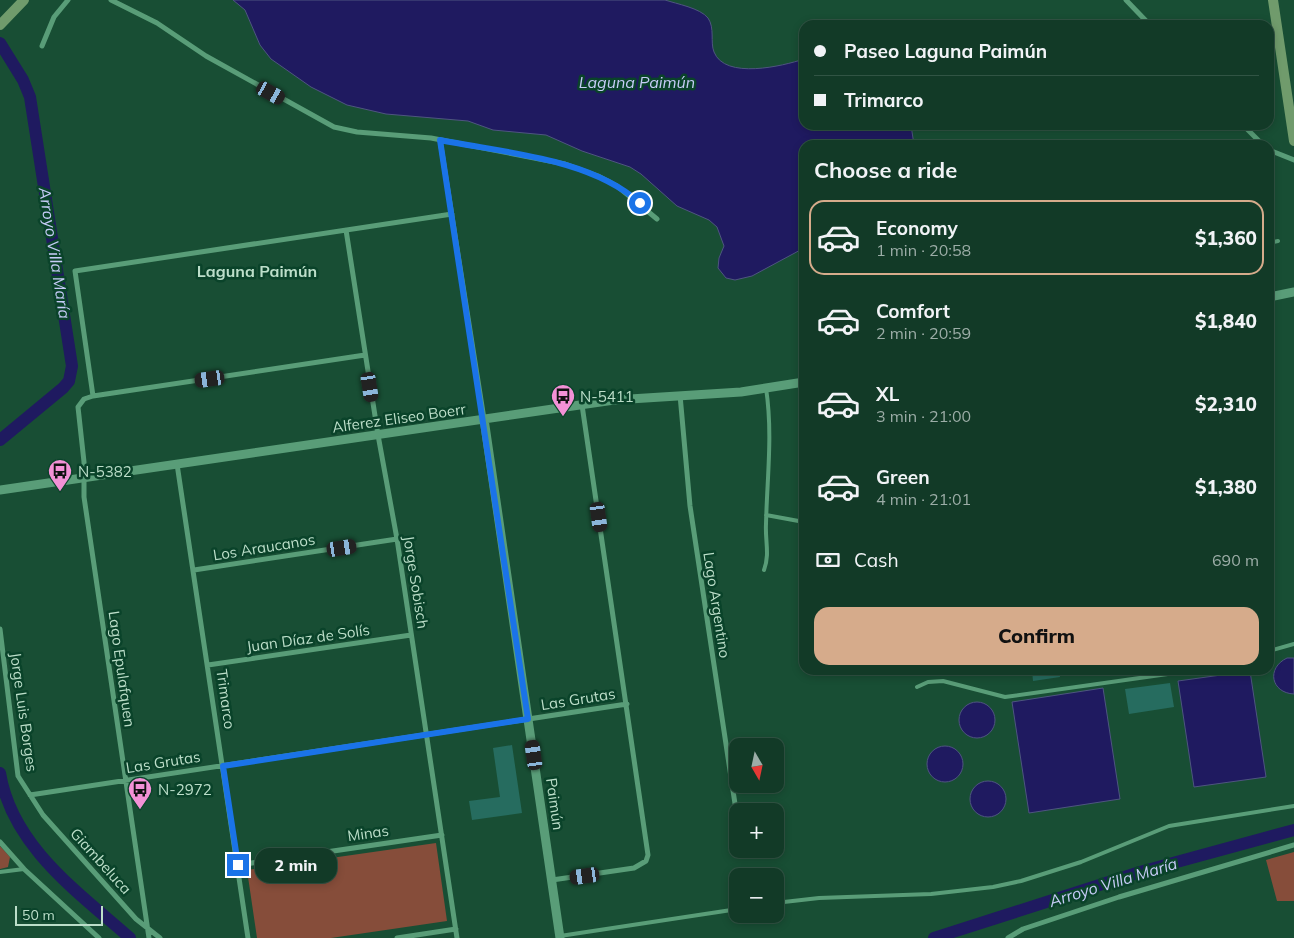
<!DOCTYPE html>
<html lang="en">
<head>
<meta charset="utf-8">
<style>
	body { margin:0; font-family:Mulish,sans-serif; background:#1b412f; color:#f1f3f6; height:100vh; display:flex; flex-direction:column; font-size:19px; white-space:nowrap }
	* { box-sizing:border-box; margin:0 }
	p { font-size:16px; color:#9cada7 }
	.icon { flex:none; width:28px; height:28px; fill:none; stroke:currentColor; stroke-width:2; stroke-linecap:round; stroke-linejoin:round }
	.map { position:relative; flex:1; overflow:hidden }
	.details { position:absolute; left:799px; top:140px; width:475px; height:535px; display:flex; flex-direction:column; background:#123a27; border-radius:15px; box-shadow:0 2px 8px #0003,0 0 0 1px #315444 }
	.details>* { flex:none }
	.hud { position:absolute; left:799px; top:20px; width:475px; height:110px; border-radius:15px; box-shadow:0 2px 8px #0003,0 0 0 1px #315444; display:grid; align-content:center; height:110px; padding:0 15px; background:#123a27 }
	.needle { width:32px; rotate:171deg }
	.buttons { position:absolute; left:729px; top:738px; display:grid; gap:10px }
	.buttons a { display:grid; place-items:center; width:55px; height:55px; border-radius:10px; background:#123a27; box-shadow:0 2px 8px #0003,0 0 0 1px #315444; font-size:25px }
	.scale { position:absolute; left:15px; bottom:12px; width:88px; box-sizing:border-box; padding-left:5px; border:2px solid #bcdec9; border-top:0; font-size:14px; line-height:18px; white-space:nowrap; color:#bcdec9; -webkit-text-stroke:4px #0a432a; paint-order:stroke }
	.end { position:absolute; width:22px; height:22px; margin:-11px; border:6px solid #1a73e8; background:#fff; box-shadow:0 0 0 2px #fff }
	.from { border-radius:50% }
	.bubble { position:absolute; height:35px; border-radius:15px; background:#123a27; box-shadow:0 2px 8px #0003,0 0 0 1px #315444; font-size:16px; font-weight:800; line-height:35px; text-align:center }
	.car { position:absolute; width:15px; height:30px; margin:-15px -8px; border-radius:6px; box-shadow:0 0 4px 1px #0007; background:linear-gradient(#222 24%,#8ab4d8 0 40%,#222 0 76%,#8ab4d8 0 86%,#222 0) }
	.hud b { display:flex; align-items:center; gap:18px; height:48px; font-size:19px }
	.hud b+b { border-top:1px solid #315444 }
	.hud i { width:12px; height:12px; background:#f1f3f6 }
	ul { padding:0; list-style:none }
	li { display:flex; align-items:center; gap:15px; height:75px; margin:0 10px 8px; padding:0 5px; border:2px solid transparent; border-radius:15px }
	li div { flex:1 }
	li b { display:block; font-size:19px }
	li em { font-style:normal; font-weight:800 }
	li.on { border-color:#d6ab8b }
	li>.icon { width:45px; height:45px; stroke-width:1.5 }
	h2 { padding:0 15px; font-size:22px; line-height:60px }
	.pay { display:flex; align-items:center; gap:12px; height:55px; padding:0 15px; font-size:19px }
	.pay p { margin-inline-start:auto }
	.cta { display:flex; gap:10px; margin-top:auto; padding:10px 15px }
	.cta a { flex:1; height:58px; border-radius:15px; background:#d6ab8b; color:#111; font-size:20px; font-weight:800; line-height:58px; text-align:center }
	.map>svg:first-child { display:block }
</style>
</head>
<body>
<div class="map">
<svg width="1294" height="938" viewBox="0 0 1294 938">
	<rect width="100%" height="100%" fill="#184e34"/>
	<path fill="#864d3a" d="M 436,843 L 447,921 L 331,938 L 257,938 L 247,870 Z
		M 0,846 L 10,857 L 8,867 L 0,869 Z
		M 1294,852 L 1294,901 L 1277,901 L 1266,860 Z"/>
	<path fill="#1f1a60" stroke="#4e5580" d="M 233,0 L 665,0 C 677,4 700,8 708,18 C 715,28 710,42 714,52 C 725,80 783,66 804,59 L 804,125 L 911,125 L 914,145 L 804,145 L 804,248 L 752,276 L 735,280 L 726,278 L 718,268 L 719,258 L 724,246 L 717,227 L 709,220 L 677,206 L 641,174 L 630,167 L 582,151 L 546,135 L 493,130 L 468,121 L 386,114 L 347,105 L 311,87 L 271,59 L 260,45 L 245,10 Z
		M 1287,658 L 1294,658 L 1294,694 C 1271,693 1266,668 1287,658 Z
		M 1250,671 L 1266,777 L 1194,787 L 1178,681 Z
		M 1103,688 L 1120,799 L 1029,813 L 1012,702 Z
		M959 720a18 18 0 1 1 36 0a18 18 0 1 1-36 0Z
		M927 764a18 18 0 1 1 36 0a18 18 0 1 1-36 0Z
		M970 799a18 18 0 1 1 36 0a18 18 0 1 1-36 0Z"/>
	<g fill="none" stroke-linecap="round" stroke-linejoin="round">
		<path stroke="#1f1a60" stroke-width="12" d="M 0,43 L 23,80 L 30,97 L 72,366 L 69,381 L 63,388 L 0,440
			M 0,773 C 12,846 78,892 130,938
			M 934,938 L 1140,872 L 1294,830"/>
	</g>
	<path fill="#266c5f" d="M 1032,670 L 1059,670 L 1060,677 L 1033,681 Z
		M 1170,683 L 1174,707 L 1129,714 L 1125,689 Z
		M 512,745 L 522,813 L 472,820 L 469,801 L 500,797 L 493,748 Z"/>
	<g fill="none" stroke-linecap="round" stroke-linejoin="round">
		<path stroke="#599d78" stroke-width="4" d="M 1269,243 L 1278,241
			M 766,515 L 804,522
			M 764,570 C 770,554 765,541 766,524 C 767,478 773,434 766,388
			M 1269,651 L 1294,644
			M 917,687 L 928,682 L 943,681 L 1005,697 L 1196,670
			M 0,872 L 24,869
			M 775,903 L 819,898 L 931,894 L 993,887 L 1021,881 L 1081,862 L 1169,826 L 1294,806
			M 560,936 L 738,909"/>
		<path stroke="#599d78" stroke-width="5" d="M 111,0 L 157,23 L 206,56 L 334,127 L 357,132 L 431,138 L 565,164 L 598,176 L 617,186 L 657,219
			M 1126,0 L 1150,25
			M 42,46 L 54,17 L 68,0
			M 1243,125 L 1263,145
			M 440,140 L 484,419
			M 1269,150 L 1294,160
			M 346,230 L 378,435 L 397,539 L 457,938
			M 680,395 L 690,506 L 737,817
			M 93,396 L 75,271 L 452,214
			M 177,464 L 248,938
			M 194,570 L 397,539
			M 0,629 L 18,776 L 43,815 L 136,919 L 160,938
			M 208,665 L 411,635
			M 30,795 L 627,704
			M 0,842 L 24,869 L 99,938
			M 238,865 L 442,835
			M 552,880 L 634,868 L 646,861 L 648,855 L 582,405
			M 149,938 L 84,497 L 84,462 L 78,407 L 84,399 L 93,396 L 365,355
			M 397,938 L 456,929
			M 1008,938 L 1023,929 L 1119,897 L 1294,845"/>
		<path stroke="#599d78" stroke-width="9" d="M 1269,297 L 1294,292
			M 484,419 L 560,938
			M 0,490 L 614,400 L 741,392 L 804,382"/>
		<path stroke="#709b6c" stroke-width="10" d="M 1273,0 L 1294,141
			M 0,25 L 24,0"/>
	</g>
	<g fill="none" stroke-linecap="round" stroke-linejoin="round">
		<path stroke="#1a73e8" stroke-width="6" d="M 238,865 L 223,766 L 528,719 L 440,140 C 505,153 590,158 640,203"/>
	</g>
	<defs>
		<g id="bus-pin" transform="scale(1.25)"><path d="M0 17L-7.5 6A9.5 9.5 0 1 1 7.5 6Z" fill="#f391d6" stroke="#0a432a"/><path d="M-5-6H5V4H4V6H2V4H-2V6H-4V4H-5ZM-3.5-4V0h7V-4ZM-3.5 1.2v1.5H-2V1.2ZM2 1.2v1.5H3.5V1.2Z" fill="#111"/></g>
	</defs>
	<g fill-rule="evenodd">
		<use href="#bus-pin" x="563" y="396"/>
		<use href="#bus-pin" x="60" y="471"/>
		<use href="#bus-pin" x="140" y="789"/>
	</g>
	<g text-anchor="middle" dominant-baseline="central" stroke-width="5" stroke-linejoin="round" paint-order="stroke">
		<g font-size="15" fill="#bcdec9" stroke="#0a432a" text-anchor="start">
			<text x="580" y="396">N-5411</text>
			<text x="78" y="471">N-5382</text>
			<text x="158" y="789">N-2972</text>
		</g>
		<g font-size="15" fill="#bcdec9" stroke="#0a432a">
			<text transform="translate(399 418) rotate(-8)">Alferez Eliseo Boerr</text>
			<text transform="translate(264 547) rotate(-9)">Los Araucanos</text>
			<text transform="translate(416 582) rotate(81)">Jorge Sobisch</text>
			<text transform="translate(717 605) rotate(81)">Lago Argentino</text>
			<text transform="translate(308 638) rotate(-8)">Juan Díaz de Solís</text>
			<text transform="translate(122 669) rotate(82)">Lago Epulafquen</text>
			<text transform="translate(226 699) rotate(82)">Trimarco</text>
			<text transform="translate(578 699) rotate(-9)">Las Grutas</text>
			<text transform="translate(24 712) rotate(82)">Jorge Luis Borges</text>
			<text transform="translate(163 762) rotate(-9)">Las Grutas</text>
			<text transform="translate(555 804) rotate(82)">Paimún</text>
			<text transform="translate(368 833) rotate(-8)">Minas</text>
			<text transform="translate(101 861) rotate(48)">Giambeluca</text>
		</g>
		<g font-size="16" font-style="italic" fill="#c6ccf7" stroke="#0a432a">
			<text x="637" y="82">Laguna Paimún</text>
			<text transform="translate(55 253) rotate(81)">Arroyo Villa María</text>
			<text transform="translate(1113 882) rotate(-17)">Arroyo Villa María</text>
		</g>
		<g font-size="16" font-weight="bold" fill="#bcdec9" stroke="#0a432a">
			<text x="257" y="271">Laguna Paimún</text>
		</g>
	</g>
</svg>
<div class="buttons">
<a><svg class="needle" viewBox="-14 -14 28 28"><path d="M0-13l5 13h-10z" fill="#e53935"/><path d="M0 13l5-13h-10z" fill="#9cada7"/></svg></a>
<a>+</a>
<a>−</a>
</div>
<div class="scale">50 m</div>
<i class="end from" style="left:640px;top:203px"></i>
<i class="end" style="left:238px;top:865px"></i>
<div class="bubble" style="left:255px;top:848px;width:82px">2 min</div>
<i class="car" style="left:271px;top:93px;rotate:119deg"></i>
<i class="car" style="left:210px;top:379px;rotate:262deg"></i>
<i class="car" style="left:370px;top:387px;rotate:171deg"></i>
<i class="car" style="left:599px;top:517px;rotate:172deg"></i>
<i class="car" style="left:342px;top:548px;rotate:81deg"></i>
<i class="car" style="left:534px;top:755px;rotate:352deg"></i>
<i class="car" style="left:585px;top:876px;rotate:262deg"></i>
<div class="hud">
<b><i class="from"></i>Paseo Laguna Paimún</b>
<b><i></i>Trimarco</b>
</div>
<section class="details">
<h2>Choose a ride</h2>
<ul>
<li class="on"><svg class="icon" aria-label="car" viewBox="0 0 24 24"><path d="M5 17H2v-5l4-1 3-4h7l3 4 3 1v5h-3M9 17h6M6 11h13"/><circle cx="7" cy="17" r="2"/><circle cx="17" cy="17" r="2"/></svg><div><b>Economy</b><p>1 min · 20:58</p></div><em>$1,360</em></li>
<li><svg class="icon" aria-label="car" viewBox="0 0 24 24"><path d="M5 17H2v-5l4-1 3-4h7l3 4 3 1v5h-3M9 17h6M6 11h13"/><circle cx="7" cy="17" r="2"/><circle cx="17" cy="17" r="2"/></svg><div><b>Comfort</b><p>2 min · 20:59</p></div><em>$1,840</em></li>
<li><svg class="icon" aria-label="car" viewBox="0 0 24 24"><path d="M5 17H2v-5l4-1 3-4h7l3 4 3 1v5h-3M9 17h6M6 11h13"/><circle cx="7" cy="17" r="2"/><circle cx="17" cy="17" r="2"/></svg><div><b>XL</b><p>3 min · 21:00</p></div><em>$2,310</em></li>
<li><svg class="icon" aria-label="car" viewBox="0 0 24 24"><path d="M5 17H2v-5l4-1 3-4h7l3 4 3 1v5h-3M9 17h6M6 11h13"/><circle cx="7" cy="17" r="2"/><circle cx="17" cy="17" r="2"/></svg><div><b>Green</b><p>4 min · 21:01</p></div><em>$1,380</em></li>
</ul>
<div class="pay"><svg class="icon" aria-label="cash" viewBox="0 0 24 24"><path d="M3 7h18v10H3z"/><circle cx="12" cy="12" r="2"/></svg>Cash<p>690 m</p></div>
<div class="cta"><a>Confirm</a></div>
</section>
</div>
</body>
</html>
